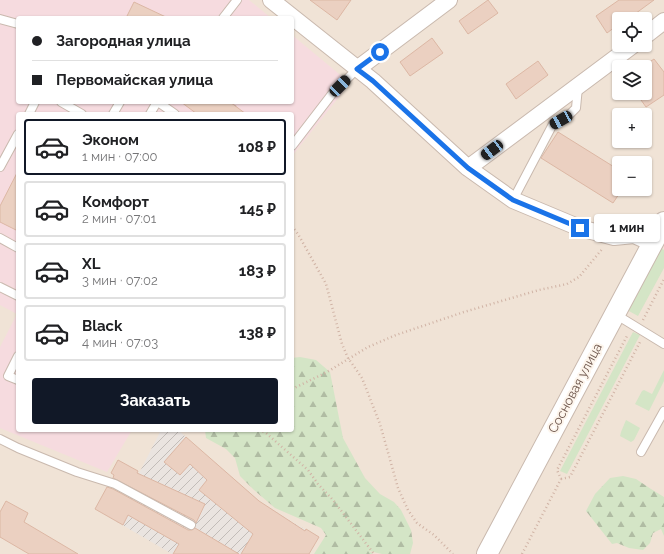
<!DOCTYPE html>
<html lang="ru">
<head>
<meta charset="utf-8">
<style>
	body { margin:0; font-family:Raleway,sans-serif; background:#f2f2f2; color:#202124; height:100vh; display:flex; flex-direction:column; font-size:15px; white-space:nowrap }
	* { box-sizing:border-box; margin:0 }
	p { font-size:13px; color:#757577 }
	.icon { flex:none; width:22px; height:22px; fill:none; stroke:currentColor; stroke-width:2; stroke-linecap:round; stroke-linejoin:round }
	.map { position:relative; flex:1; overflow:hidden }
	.side { position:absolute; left:16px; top:112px; width:278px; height:320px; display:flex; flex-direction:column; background:#fff; border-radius:4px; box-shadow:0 1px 3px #0004 }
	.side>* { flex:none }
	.top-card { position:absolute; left:16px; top:16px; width:278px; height:88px; border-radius:4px; box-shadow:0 1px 3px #0004; display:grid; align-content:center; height:88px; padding:0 16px; background:#fff }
	.buttons { position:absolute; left:612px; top:12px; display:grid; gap:8px }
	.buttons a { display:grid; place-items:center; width:40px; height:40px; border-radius:4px; background:#fff; box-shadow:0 1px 3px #0004; font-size:20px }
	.end { position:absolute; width:18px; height:18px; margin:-9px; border:5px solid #1a73e8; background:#fff; box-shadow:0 0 0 2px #fff }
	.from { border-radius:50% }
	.bubble { position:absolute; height:28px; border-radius:4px; background:#fff; box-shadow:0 1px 3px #0004; font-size:13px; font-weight:700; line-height:28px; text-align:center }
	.car { position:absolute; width:12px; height:24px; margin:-12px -6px; border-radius:5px; box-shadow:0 0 3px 1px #0007; background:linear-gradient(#222 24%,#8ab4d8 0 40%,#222 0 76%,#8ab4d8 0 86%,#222 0) }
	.top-card b { display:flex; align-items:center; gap:14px; height:38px; font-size:15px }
	.top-card b+b { border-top:1px solid #e0e0e0 }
	.top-card i { width:10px; height:10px; background:#202124 }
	ul { padding:7px 0 0; list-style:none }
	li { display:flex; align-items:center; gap:12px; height:56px; margin:0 8px 6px; padding:0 8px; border:2px solid #e0e0e0; border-radius:4px }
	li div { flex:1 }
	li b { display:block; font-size:15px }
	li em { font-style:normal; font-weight:700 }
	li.current { border-color:#111827 }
	li>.icon { width:36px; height:36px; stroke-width:1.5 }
	.primary-button { display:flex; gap:8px; margin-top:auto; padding:8px 16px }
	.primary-button a { flex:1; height:46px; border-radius:4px; background:#111827; color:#fff; font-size:16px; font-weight:700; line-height:46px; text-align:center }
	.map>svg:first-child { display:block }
</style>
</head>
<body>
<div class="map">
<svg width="664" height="554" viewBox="0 0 664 554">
	<defs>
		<pattern id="industrial-furrows" width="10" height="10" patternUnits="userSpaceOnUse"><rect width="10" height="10" fill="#eae4e0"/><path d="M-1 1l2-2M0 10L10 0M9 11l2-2" fill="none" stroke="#c2bcb8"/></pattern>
		<pattern id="forest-firs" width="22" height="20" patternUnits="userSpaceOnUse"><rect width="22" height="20" fill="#d4e5c6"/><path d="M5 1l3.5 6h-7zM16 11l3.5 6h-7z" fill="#b0bca3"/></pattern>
	</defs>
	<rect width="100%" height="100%" fill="#f9f1e6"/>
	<path fill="#f0e3d6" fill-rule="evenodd" d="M 0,0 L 664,0 L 664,554 L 0,554 ZM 18,18 L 292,18 L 292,102 L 18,102 ZM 619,19 L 645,19 L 645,45 L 619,45 ZM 619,67 L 645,67 L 645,93 L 619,93 ZM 18,114 L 292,114 L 292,430 L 18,430 ZM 619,115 L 645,115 L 645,141 L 619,141 ZM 619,163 L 645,163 L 645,189 L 619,189 Z"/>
	<path fill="url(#industrial-furrows)" d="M 161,430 L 178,430 L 259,501 L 290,521 L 319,537 L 309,554 L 172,554 L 95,509 L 108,487 L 127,497 Z"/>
	<path fill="#f6dbdf" d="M 0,0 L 249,0 L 271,18 L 18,18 L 18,102 L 292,102 L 292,35 L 350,83 L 292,156 L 292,114 L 18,114 L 18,430 L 132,430 L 107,472 L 0,428 L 0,347 L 17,314 L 0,305 Z"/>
	<path fill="#d4e5c6" d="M 661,248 L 664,250 L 664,268 L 638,316 L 627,310 Z
		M 633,332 L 640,335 L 567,474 L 560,471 Z
		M 664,370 L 664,381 L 649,411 L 635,404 L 642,391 L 644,390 L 652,394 Z
		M 626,420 L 640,428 L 634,440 L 631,442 L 620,436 L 621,432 Z"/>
	<path fill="url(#forest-firs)" d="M 300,357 L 316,360 L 330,372 L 343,438 L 365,478 L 380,494 L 394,502 L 401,510 L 411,530 L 413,543 L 410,554 L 382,554 L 369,551 L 373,554 L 314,554 L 326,535 L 321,528 L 275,508 L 254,490 L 240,476 L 235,458 L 226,449 L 206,438 L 205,430 L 292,430 L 292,358 Z
		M 623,476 L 636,479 L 651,489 L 664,497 L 664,536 L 661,529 L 653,533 L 650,543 L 643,550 L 629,548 L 617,543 L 612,544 L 586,511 L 595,494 L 610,478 Z"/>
	<path fill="#ebd0c1" stroke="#dcb7a4" d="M 310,0 L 351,0 L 337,20 Z
		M 488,0 L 498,13 L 468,34 L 459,21 Z
		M 619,0 L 654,0 L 628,19 L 619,19 L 619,24 L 607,33 L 596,16 Z
		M 134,2 L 168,18 L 126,18 Z
		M 432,38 L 443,53 L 410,76 L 400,62 Z
		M 654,59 L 664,72 L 664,95 L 646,107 L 636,93 L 645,93 L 645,65 Z
		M 538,61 L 548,75 L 516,99 L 506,84 Z
		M 181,102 L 230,102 L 246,114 L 197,114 Z
		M 558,132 L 619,170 L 619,194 L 613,203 L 541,158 Z
		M 18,171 L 18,231 L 0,222 L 0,206 Z
		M 186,437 L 259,501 L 305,531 L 306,529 L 319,537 L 309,554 L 241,554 L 253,534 L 199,490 L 207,480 L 190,464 L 180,475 L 164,462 Z
		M 118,460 L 138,471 L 137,473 L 205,504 L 196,523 L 194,520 L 113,478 L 114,475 L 111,473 Z
		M 107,487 L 113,489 L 188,530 L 192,530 L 195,528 L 239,554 L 173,554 L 179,544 L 128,515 L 123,525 L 95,509 Z
		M 6,501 L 28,513 L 24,522 L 78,554 L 29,554 L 0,537 L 0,512 Z"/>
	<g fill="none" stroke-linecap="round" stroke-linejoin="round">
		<g stroke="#c9b9ae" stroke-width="10">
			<path id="service" d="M 223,18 L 237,0
				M 0,19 L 18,24
				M 61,102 L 82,114
				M 158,102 L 175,114
				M 29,114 L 35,102
				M 113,114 L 120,102
				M 150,114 L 157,102
				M 292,146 L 332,94 L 357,69
				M 0,167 L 18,134
				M 513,200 L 553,124 L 569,115 L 576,108 L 578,87
				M 0,238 L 18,248
				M 0,287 L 18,296
				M 615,314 L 664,344
				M 18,356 L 8,376 L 18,380
				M 0,439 L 18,448 L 77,472 L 115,484 L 191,525
				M 641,452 L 664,411"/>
		</g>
		<g stroke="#c9b9ae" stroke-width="18">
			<path id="minor" d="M 271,0 L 373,81 L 468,168 L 513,200 L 580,228 L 614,237 L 634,235 L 652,243
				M 645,36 L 664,21
				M 357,69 L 449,0
				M 468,168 L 633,45"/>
		</g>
		<g stroke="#c9b9ae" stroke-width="22">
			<path id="tertiary" d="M 487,554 L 664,222"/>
		</g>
		<path stroke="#d0b3a5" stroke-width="2.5" stroke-dasharray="1 3" stroke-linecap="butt" d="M 235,106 L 238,102
			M 292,226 L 298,234 L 326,284 L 342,344 L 348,358 L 362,378 L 380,424 L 398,488 L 408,510 L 417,523 L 434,535 L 453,554
			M 643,320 L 664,279
			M 292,389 L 327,372 L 368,347 L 396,335 L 464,312 L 539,290 L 567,284 L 579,277 L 603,248
			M 259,430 L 266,433 L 308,470 L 318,484 L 333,500 L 374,554
			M 561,479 L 570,477 L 641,340
			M 522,554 L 561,479 L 557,470 L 628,334"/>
		<use href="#service" stroke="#fff" stroke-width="8"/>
		<use href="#minor" stroke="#fff" stroke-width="16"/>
		<use href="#tertiary" stroke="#fff" stroke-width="20"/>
	</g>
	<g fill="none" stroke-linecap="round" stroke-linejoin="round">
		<path stroke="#1a73e8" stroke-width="5" d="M 380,52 L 357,69 L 373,81 L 468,168 L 513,200 L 580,228"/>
	</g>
	<g text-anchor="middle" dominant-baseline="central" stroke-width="4" stroke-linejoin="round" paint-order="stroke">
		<g font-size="13" fill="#6f584e" stroke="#fdf5ec">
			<text transform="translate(575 388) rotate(-62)">Сосновая улица</text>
		</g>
	</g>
</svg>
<div class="buttons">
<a><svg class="icon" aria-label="locate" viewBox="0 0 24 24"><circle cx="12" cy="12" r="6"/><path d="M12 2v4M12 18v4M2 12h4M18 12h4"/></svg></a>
<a><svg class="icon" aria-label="layers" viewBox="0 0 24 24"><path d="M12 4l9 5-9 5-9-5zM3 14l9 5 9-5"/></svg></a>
<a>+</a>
<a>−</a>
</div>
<i class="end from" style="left:380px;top:52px"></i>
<i class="end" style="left:580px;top:228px"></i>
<div class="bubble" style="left:594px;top:214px;width:66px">1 мин</div>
<i class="car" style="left:340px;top:86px;rotate:45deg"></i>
<i class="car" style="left:561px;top:120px;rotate:241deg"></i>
<i class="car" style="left:492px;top:150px;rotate:233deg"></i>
<div class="top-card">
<b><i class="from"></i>Загородная улица</b>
<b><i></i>Первомайская улица</b>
</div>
<section class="side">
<ul>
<li class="current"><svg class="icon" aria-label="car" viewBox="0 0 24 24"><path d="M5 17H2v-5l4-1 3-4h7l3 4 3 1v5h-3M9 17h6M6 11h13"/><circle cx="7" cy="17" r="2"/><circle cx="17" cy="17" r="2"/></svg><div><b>Эконом</b><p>1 мин · 07:00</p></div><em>108 ₽</em></li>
<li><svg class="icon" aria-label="car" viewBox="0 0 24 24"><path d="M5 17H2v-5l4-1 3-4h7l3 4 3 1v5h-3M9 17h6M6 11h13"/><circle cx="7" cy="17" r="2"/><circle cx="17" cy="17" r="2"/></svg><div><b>Комфорт</b><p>2 мин · 07:01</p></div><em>145 ₽</em></li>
<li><svg class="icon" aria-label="car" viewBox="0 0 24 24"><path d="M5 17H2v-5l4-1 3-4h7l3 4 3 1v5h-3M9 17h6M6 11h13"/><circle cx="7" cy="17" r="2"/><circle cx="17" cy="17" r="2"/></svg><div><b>XL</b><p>3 мин · 07:02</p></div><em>183 ₽</em></li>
<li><svg class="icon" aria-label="car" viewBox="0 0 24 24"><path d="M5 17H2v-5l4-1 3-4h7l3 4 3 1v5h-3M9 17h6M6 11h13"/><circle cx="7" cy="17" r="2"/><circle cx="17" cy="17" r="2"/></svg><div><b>Black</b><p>4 мин · 07:03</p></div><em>138 ₽</em></li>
</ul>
<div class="primary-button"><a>Заказать</a></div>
</section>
</div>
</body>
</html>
